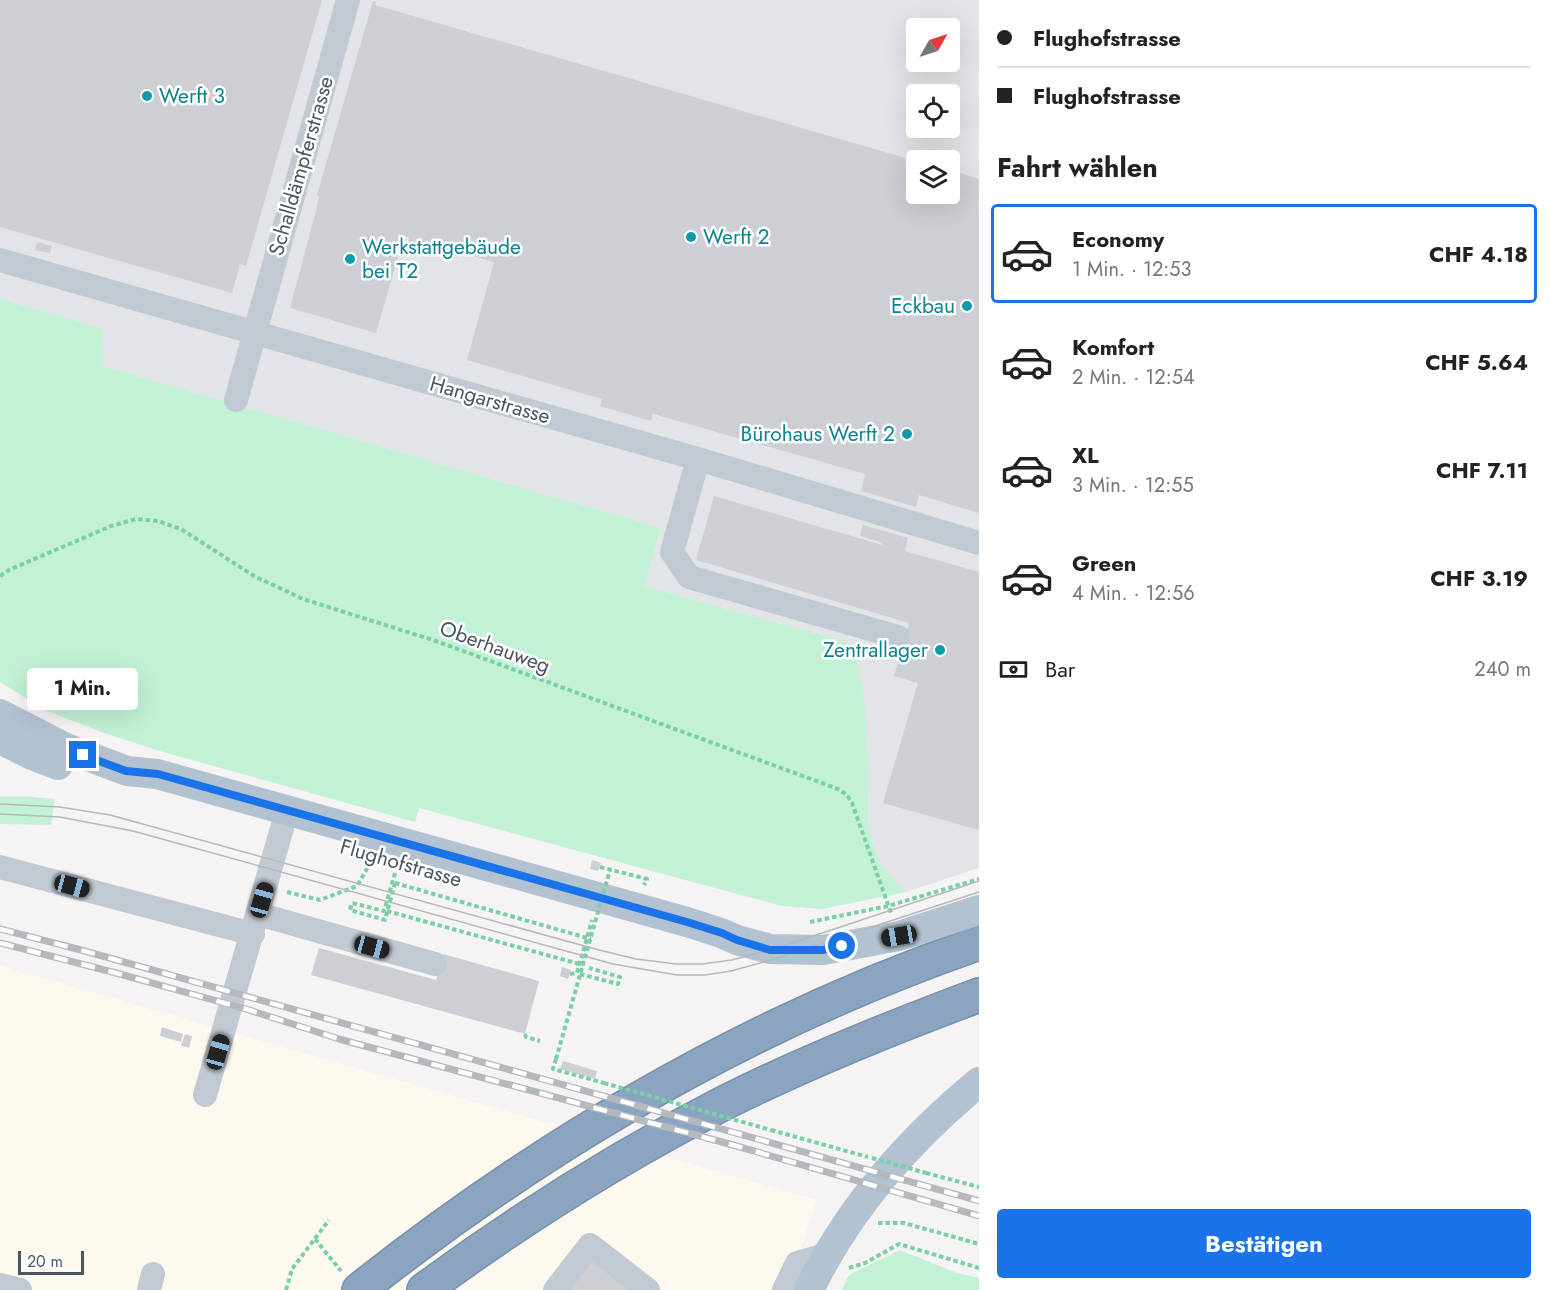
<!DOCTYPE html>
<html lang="de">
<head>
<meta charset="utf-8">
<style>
	body { margin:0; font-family:Jost,sans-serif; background:#f2f2f2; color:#222; height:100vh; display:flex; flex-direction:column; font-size:22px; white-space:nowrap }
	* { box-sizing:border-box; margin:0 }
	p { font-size:20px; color:#767676 }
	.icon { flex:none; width:33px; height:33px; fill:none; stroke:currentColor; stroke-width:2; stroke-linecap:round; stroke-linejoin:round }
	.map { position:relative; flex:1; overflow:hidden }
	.drawer { display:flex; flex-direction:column; background:#fff; width:570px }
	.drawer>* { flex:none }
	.hud { display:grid; align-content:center; height:132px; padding:0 18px; background:#fff }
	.needle { width:39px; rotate:51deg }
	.buttons { position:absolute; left:906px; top:18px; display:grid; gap:12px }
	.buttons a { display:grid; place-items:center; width:54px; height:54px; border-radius:6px; background:#fff; box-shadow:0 6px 24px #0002; font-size:30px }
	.scale { position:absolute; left:18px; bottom:15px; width:66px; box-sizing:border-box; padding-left:6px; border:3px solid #4a5661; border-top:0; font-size:16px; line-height:21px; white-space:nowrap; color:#4a5661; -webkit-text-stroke:4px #fff; paint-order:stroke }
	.end { position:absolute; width:27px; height:27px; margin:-14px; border:8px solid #1a73e8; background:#fff; box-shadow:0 0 0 3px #fff }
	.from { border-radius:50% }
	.bubble { position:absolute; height:42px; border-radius:6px; background:#fff; box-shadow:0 6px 24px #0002; font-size:20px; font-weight:700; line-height:42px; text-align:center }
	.car { position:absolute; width:18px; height:36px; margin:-18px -9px; border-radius:8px; box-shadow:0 0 4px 2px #0007; background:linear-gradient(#222 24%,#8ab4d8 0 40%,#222 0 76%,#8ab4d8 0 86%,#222 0) }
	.hud b { display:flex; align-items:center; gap:21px; height:57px; font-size:22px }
	.hud b+b { border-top:2px solid #e0e0e0 }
	.hud i { width:15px; height:15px; background:#222 }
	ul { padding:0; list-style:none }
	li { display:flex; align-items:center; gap:18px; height:99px; margin:0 12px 9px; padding:0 6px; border:3px solid transparent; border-radius:6px }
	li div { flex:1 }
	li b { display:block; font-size:22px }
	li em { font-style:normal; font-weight:700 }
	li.current { border-color:#1a73e8 }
	li>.icon { width:54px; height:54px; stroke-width:1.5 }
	h2 { padding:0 18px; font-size:27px; line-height:72px }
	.pay { display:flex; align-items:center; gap:15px; height:66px; padding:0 18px; font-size:22px }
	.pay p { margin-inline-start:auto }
	.action { display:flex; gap:12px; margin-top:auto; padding:12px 18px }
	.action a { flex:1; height:69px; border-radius:6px; background:#1a73e8; color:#fff; font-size:24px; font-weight:700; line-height:69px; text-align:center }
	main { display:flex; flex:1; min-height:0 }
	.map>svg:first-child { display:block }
</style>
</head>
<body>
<main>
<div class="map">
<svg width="979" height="1290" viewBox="0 0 979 1290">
	<rect width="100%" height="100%" fill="#f5f3f3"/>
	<path fill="#fdf9ef" d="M 0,966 L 817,1200 L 787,1290 L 0,1290 Z"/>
	<path fill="#e2e4e7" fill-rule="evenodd" d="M 0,0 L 979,0 L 979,868 L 906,892 L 884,869 L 874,848 L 868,825 L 869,783 L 853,644 L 645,586 L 661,528 L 102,366 L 102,328 L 0,299 ZM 916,28 L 950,28 L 950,62 L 916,62 ZM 916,94 L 950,94 L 950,128 L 916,128 ZM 916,160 L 950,160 L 950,194 L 916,194 Z"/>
	<path fill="#c3f1d5" d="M 0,299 L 102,328 L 103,366 L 661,528 L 645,586 L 853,644 L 864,698 L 869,783 L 868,825 L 874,848 L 884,869 L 906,892 L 822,909 L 782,906 L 419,808 L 415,822 L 163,752 L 104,733 L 47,711 L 0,682 Z
		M 0,797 L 33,797 L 55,799 L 51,825 L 0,824 Z
		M 900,1250 L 957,1273 L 979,1278 L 979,1290 L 842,1290 L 849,1275 Z"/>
	<path fill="#cdcfd5" d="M 0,0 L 322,0 L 246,266 L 240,264 L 232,293 L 0,227 Z
		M 373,1 L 376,2 L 375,5 L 916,161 L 916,194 L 950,194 L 950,170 L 979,179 L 979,513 L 919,495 L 916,507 L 861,491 L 865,474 L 653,414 L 651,421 L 600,406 L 602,399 L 467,360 L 494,262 L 427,243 L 426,244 L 419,242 L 418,245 L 408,242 L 409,238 L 404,236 L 376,333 L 290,308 L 316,211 L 319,196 L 317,195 Z
		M 37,242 L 52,246 L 50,253 L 35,250 Z
		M 714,496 L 882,545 L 883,543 L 860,536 L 863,525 L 908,538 L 905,551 L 979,572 L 979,830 L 883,803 L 918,683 L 894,676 L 909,623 L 696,560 Z
		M 592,860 L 601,863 L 598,871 L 590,869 Z
		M 319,948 L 436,980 L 443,954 L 539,981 L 525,1034 L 311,975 Z
		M 562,967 L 571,970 L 568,979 L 560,976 Z
		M 162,1027 L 183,1034 L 181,1042 L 160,1036 Z
		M 185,1034 L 192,1036 L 189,1048 L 181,1046 Z
		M 563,1061 L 597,1071 L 595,1079 L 560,1069 Z
		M 592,1255 L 636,1290 L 564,1290 Z"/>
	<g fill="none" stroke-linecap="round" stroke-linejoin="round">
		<g stroke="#7690ad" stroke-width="36">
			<path id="highway" d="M 359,1290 C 546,1142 753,1021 979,943
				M 424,1290 C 519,1220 619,1157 724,1103 C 806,1062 893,1027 979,995"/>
		</g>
		<path stroke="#7ad0a6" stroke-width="4" stroke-dasharray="4.5 3" stroke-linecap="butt" d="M 0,576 L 9,570 L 111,526 L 136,519 L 158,521 L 181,529 L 254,576 L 303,599 L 436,641 L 838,789 L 847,795 L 852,803 L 891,913
			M 600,867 L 647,879 L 644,885
			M 395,883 L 385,920 L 350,910 L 352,903 L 384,911 L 395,873
			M 287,892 L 320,900 L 357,886 L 368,867
			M 810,922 L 888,906 L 979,879
			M 570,974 L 577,973 L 592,920
			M 580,974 L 618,984 L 620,977 L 589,968
			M 525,1034 L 526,1037 L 540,1041
			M 556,1059 L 553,1069 L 604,1083
			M 771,1130 L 868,1157
			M 926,1173 L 979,1187
			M 878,1223 L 904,1223 L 979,1244
			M 315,1239 L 341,1271
			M 849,1268 L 865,1263 L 899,1244 L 979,1268
			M 286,1290 L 292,1269 L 329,1220"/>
		<path stroke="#c1cad2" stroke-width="24" d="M 0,260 L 698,459 L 979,543
			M 236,400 L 348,0
			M 698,459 L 672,552 L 689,577 L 898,637
			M 0,867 L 253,934
			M 258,914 L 435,964
			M 205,1095 L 282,828
			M 0,1285 L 20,1290
			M 149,1290 L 153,1274
			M 555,1290 L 590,1245 L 648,1290
			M 784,1290 L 797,1263 L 829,1254"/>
		<path stroke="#b3c2d1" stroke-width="30" d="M 0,714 L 66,748 L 127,771 L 157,774 L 687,922 L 721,933 L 737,940 L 770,949 L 823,950 L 899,936 L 979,910
			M 0,739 L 32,755 L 58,765
			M 809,1290 C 848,1209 910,1139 979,1082"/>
		<use href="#highway" stroke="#8ba5c1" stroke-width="33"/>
		<path stroke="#b5b8bd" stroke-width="1.5" d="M 0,804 L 60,807 L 110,815 L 599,950 L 636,959 L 676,964 L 702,964 L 732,960 L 780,947 L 979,881
			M 0,814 L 60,817 L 133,831 L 613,964 L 677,975 L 705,975 L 731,971 L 768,961 L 979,892"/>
		<g stroke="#b5b8bd" stroke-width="7">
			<path id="rail" d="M 0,929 L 81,950 L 979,1201
				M 0,943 L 116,973 L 246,1009 L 339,1039 L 733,1145 L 979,1216"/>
		</g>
		<use href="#rail" stroke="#fff" stroke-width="4.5" stroke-dasharray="14" stroke-linecap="butt"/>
		<path stroke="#7ad0a6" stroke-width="4" stroke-dasharray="4.5 3" stroke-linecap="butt" d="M 395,883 L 591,939
			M 387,911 L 583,965
			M 556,1059 L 610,870
			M 604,1083 L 771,1130
			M 872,1158 L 926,1173"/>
	</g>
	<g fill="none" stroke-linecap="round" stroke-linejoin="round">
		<path stroke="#1a73e8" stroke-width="8" d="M 83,755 L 126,771 L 158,774 L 687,922 L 722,933 L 737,940 L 770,950 L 823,950 L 842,946"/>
	</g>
	<g fill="#0f9aa8" stroke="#fff" stroke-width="2">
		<circle cx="147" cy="96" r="6"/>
		<circle cx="691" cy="237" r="6"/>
		<circle cx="350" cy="259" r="6"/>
		<circle cx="967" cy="306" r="6"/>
		<circle cx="907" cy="434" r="6"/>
		<circle cx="940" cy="650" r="6"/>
	</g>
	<g text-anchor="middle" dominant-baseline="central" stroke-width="5" stroke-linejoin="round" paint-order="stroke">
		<g font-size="21" fill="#0d838f" stroke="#fff" text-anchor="start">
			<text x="159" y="96">Werft 3</text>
			<text x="703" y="237">Werft 2</text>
			<text x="362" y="247">Werkstattgebäude<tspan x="362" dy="24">bei T2</tspan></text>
			<text x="955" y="306" text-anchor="end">Eckbau</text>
			<text x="895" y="434" text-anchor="end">Bürohaus Werft 2</text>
			<text x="928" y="650" text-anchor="end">Zentrallager</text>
		</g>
		<g font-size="21" fill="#4a5661" stroke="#fff">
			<text transform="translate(301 166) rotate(-74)">Schalldämpferstrasse</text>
			<text transform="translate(490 400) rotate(16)">Hangarstrasse</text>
			<text transform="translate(495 647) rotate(20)">Oberhauweg</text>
			<text transform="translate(401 863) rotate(16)">Flughofstrasse</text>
		</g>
	</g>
</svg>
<div class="buttons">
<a><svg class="needle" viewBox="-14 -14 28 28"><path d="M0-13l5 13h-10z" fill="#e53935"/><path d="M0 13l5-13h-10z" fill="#767676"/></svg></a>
<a><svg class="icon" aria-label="locate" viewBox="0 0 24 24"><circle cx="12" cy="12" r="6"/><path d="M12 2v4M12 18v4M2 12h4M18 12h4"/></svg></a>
<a><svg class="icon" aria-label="layers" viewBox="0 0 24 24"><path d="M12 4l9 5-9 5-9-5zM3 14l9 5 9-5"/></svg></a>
</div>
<div class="scale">20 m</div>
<i class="end from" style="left:842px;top:946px"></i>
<i class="end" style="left:83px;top:755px"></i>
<div class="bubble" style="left:27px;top:668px;width:111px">1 Min.</div>
<i class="car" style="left:72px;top:886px;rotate:105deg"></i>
<i class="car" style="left:262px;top:900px;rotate:16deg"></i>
<i class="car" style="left:899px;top:936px;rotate:260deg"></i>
<i class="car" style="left:372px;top:947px;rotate:105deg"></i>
<i class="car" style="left:218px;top:1052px;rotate:16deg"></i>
</div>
<section class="drawer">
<div class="hud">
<b><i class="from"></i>Flughofstrasse</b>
<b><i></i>Flughofstrasse</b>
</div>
<h2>Fahrt wählen</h2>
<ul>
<li class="current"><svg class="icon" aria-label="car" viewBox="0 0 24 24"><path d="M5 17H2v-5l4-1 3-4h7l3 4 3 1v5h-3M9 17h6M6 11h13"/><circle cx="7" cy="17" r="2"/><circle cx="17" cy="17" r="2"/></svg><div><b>Economy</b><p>1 Min. · 12:53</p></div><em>CHF 4.18</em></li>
<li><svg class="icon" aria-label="car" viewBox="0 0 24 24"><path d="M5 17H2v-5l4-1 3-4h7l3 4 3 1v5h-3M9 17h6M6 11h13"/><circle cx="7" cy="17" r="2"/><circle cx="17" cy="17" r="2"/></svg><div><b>Komfort</b><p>2 Min. · 12:54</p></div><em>CHF 5.64</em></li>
<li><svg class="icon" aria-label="car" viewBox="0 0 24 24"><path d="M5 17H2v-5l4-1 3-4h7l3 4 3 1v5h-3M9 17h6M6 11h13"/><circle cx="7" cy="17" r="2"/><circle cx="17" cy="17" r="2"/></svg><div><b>XL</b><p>3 Min. · 12:55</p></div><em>CHF 7.11</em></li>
<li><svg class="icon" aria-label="car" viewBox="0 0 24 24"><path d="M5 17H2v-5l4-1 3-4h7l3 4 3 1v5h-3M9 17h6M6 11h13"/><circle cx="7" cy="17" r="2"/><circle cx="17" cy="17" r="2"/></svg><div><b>Green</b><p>4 Min. · 12:56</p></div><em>CHF 3.19</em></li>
</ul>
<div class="pay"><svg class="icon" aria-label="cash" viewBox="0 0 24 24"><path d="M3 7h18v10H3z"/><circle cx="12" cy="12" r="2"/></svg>Bar<p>240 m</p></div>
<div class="action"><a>Bestätigen</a></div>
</section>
</main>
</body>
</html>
